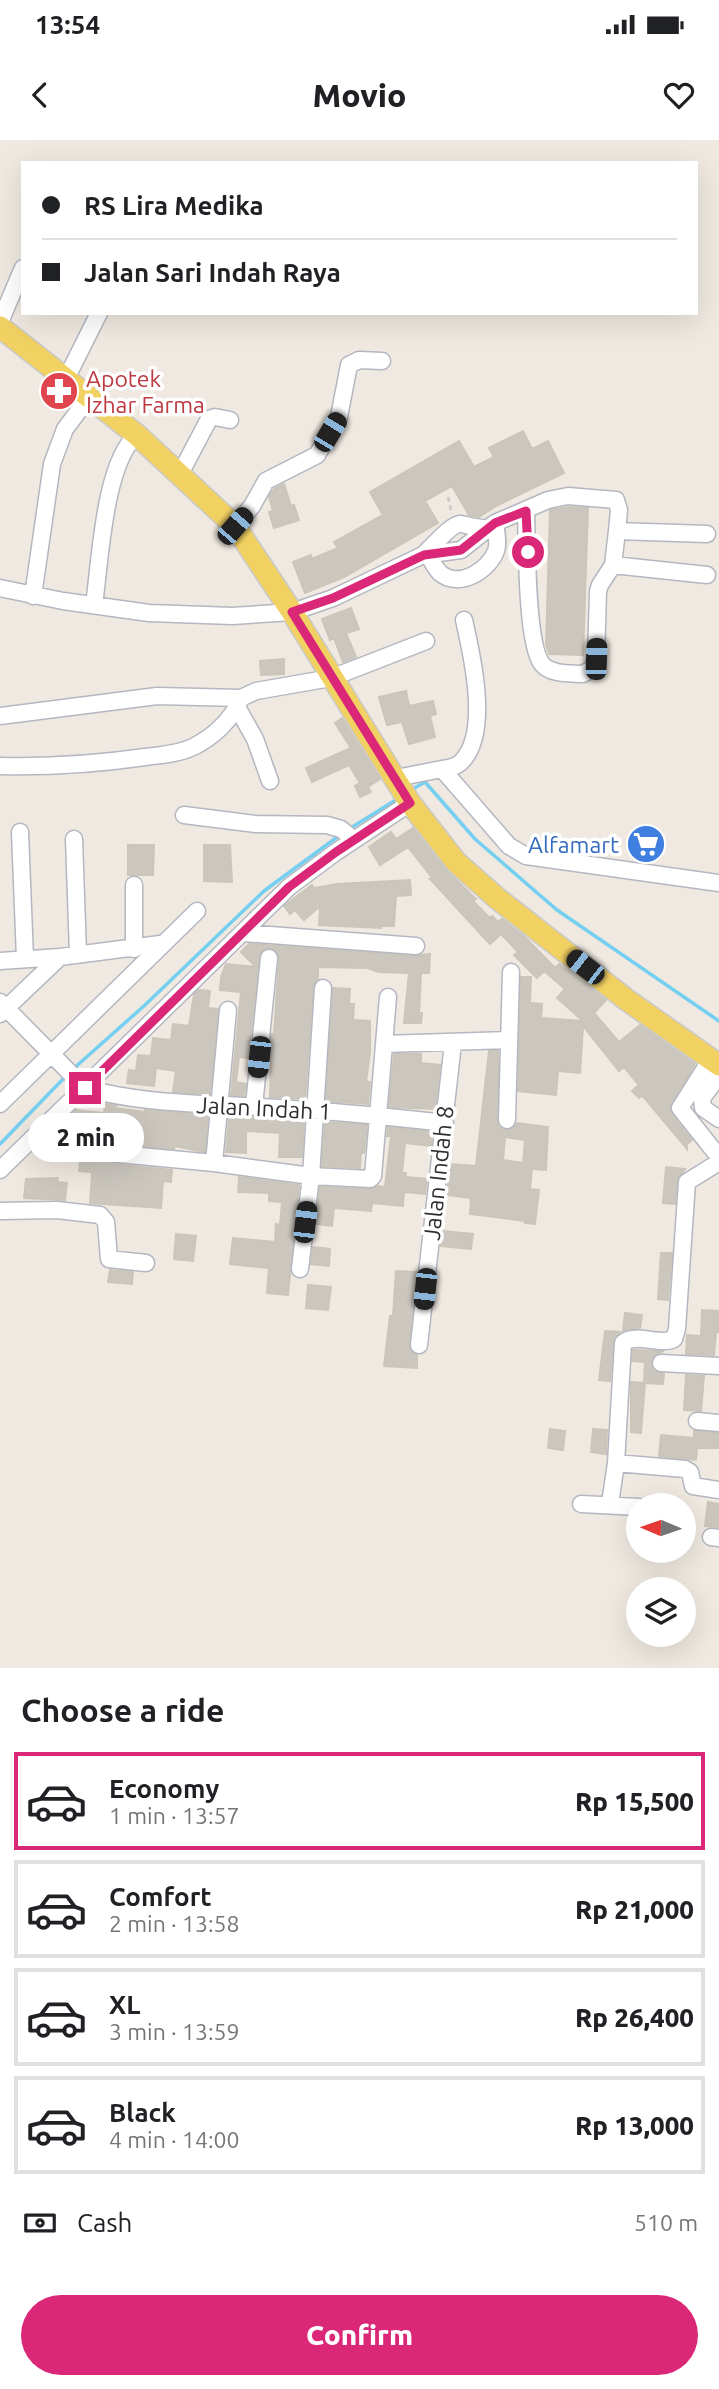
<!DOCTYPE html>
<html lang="en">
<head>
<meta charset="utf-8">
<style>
	body { margin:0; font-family:Ubuntu,sans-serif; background:#f6f6f6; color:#202124; height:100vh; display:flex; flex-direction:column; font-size:26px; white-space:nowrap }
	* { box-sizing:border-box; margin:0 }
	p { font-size:23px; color:#757577 }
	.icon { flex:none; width:38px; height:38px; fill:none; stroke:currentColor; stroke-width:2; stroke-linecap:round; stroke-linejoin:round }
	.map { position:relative; height:1528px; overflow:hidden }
	.side { display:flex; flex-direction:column; background:#fff; flex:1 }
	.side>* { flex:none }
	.hud { position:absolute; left:21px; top:21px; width:677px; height:154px; border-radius:0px; box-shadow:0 7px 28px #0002; display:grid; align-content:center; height:154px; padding:0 21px; background:#fff }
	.needle { width:46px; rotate:272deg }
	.tools { position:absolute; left:626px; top:1353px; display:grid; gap:14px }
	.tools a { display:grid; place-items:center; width:70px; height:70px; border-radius:50%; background:#fff; box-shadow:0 7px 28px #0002; font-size:35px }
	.end { position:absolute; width:32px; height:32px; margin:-16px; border:9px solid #db2777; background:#fff; box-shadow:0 0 0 4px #fff }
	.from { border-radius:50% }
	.bubble { position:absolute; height:49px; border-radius:24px; background:#fff; box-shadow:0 7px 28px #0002; font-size:23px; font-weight:800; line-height:49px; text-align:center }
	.car { position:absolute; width:21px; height:42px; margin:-21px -10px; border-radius:9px; box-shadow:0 0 5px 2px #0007; background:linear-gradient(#222 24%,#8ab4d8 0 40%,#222 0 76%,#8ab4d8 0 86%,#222 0) }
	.hud b { display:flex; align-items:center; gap:24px; height:66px; font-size:26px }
	.hud b+b { border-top:2px solid #e0e0e0 }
	.hud i { width:18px; height:18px; background:#202124 }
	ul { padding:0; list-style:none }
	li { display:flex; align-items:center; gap:21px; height:98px; margin:0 14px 10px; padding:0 7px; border:4px solid #e0e0e0; border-radius:0px }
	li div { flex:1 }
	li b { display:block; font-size:26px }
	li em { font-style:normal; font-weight:800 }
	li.active { border-color:#db2777 }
	li>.icon { width:63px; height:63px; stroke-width:1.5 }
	h2 { padding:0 21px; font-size:32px; line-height:84px }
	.pay { display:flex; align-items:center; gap:18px; height:77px; padding:0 21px; font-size:26px }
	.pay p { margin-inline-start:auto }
	.primary-button { display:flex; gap:14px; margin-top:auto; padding:14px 21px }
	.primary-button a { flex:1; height:80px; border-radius:42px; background:#db2777; color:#fff; font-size:28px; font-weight:800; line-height:80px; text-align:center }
	.status { display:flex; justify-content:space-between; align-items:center; height:49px; padding:0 35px; background:#fff; direction:ltr }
	.status svg { height:19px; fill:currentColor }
	header { display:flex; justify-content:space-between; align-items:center; height:91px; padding:0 21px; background:#fff; font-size:32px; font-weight:800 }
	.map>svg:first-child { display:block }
</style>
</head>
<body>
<div class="status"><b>13:54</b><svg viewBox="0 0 49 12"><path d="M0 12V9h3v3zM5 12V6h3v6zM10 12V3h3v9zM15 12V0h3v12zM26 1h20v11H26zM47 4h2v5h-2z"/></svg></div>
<header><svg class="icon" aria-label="back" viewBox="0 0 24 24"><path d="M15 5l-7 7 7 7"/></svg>Movio<svg class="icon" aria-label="heart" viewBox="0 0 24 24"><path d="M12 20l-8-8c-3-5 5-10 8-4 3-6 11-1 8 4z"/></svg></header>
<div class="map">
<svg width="719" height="1528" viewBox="0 0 719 1528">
	<rect width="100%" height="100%" fill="#efe9e1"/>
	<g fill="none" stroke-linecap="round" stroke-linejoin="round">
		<path stroke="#75cff0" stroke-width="3.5" d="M 411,650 L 425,642 L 475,699 L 557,770 L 719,881
			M 349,689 L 399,658
			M 72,930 L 145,865 L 264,751 L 340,695
			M 0,1004 L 67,935"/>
	</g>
	<path fill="#cbc7bf" stroke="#cbc5ba" stroke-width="2" fill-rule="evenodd" d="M 523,291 L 532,309 L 548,301 L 564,333 L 496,366 L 479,377 L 469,375 L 452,346 L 425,361 L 438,383 L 344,437 L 305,453 L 293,422 L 311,415 L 312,419 L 338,408 L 334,402 L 383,375 L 370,352 L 459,301 L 474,327 L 494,317 L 489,308 Z
		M 284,344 L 291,366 L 294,365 L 299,380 L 274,388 L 269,372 L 273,371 L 269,357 L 274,349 Z
		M 569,367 L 588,368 L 583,515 L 549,514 L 546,504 L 550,370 Z
		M 351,468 L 359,489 L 346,493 L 356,517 L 343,522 L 334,498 L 330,500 L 322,479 Z
		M 284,519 L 284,534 L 261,535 L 260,521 Z
		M 406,551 L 409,566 L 433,561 L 436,574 L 430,576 L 435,597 L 409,604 L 402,582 L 387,585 L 379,557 Z
		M 342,578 L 380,639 L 368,647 L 371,652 L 360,657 L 355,646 L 360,643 L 349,625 L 312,642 L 306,628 L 351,608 L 335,583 Z
		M 413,688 L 446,730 L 476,759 L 473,761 L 490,778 L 492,776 L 498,782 L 502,779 L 525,797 L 555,828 L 559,824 L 606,860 L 594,873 L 619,902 L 640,885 L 695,924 L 670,968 L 672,975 L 692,1000 L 687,1004 L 687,1009 L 642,955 L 639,958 L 632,951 L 639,945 L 624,927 L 619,931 L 583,886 L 580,933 L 558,931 L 556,955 L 518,951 L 521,837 L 531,837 L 530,863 L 542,864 L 541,878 L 583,881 L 557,858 L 565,849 L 544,831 L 537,838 L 514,815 L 518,812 L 501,794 L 490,804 L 430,739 L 433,739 L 408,707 L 380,725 L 369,707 L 391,692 L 396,699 Z
		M 635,690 L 658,691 L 657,717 L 634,716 Z
		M 128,705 L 154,705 L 153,735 L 128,735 Z
		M 204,705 L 230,705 L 232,742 L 204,741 Z
		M 410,740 L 411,755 L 396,756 L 394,786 L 381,786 L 381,788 L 319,785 L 320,766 L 304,780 L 295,770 L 290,774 L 284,766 L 312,745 L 314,748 L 337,744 Z
		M 249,804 L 415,816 L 430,814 L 429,833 L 421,833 L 419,873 L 422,873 L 421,883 L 404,883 L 409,833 L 379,832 L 367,828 L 318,827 L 318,839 L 313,847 L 305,959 L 270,957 L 271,920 L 269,920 L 272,894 L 274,894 L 279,818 L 276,810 L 265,808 L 259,817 L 248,918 L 239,917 L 236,942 L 246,944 L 244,956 L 231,955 L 241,852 L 220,850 L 221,837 L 226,824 L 256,827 L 241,812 Z
		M 333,848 L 350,849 L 349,864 L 354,864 L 353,880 L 370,881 L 370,913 L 366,942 L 370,942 L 368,964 L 326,961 Z
		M 199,850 L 210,851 L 208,868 L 218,869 L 210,954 L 173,952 L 176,931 L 156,928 L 154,946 L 127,943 L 129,930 L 136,931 L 138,915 L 151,916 L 153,898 L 171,900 L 173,884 L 189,886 L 194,854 Z
		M 489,911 L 498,911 L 498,986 L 507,990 L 513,989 L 517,983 L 548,987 L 546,1030 L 532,1029 L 530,1049 L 539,1050 L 535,1084 L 525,1083 L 525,1081 L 470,1074 L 471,1058 L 446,1055 L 450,1024 L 476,1026 ZM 505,997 L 525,1000 L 523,1023 L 503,1020 Z
		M 394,914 L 421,914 L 421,923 L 440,925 L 435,969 L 389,967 Z
		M 105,964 L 116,966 L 115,968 L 145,972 L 145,970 L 208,975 L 205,1012 L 175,1006 L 174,1009 L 114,1003 L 115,991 L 88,988 L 88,983 L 72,981 L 73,973 L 76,970 L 104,973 Z
		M 229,976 L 304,980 L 302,1017 L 279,1017 L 280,993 L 246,991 L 246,1013 L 226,1012 Z
		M 325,982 L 367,985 L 364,1013 L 361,1013 L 360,1028 L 322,1026 Z
		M 388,987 L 432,992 L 431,1006 L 405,1003 L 402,1033 L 406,1033 L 406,1037 L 427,1039 L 425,1054 L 404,1052 L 403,1066 L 372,1063 L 371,1071 L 334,1068 L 332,1086 L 316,1084 L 320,1047 L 369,1049 L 378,1046 L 385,1047 L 391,996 L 387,996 Z
		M 80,1021 L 172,1030 L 171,1042 L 163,1041 L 161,1068 L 90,1063 L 92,1035 L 91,1032 L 79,1031 Z
		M 666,1027 L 685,1029 L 677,1041 L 675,1064 L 663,1063 Z
		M 239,1037 L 299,1045 L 288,1155 L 267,1153 L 269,1128 L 230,1124 L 233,1098 L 275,1102 L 276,1084 L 280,1085 L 282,1062 L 269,1061 L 269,1053 L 238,1052 Z
		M 58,1038 L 57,1042 L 67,1043 L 65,1060 L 24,1058 L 26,1039 Z
		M 442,1091 L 473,1094 L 471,1109 L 441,1106 Z
		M 176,1094 L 196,1096 L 193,1121 L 174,1119 Z
		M 313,1107 L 330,1109 L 329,1126 L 311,1124 Z
		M 661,1113 L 672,1113 L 668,1160 L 658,1159 Z
		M 110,1130 L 133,1132 L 132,1144 L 108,1142 Z
		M 396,1131 L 417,1132 L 409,1204 L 410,1210 L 417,1215 L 417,1228 L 384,1226 L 390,1176 L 393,1176 Z
		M 308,1145 L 331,1147 L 328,1170 L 306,1168 Z
		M 702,1170 L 719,1171 L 719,1192 L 716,1192 L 714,1215 L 686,1214 L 687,1195 L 701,1196 Z
		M 625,1173 L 642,1175 L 640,1188 L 623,1191 Z
		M 605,1191 L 620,1192 L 613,1202 L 610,1241 L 599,1240 Z
		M 633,1210 L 664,1211 L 656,1214 L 651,1223 L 655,1231 L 664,1234 L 663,1244 L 644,1243 L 645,1222 L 632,1221 Z
		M 686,1235 L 704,1236 L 701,1271 L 684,1270 Z
		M 631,1242 L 645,1243 L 641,1293 L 631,1292 Z
		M 550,1289 L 565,1291 L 563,1310 L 548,1308 Z
		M 593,1289 L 607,1290 L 606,1314 L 591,1312 Z
		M 694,1291 L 719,1293 L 719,1308 L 697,1308 L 696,1320 L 659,1316 L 661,1295 L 694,1298 Z
		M 708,1362 L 719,1364 L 719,1387 L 705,1386 Z"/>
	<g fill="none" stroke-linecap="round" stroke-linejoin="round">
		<g stroke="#b4b7c1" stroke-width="19">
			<path id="minor" d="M 0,182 L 23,128
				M 66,239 L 99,173
				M 180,334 L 209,279 L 215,277 L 230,280
				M 526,371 C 527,401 526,504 542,524 C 551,535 571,533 583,534 L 593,528 L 596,519 L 598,451 L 600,445 L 613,425
				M 235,386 L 252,366 L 266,341 L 317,315 L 339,277 L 349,225 L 359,220 L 382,221
				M 617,391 L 613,425 L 707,435
				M 428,414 C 431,420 435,428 440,433 C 459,449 488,431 496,411 C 499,403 496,392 495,383
				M 423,415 C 432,407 452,383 461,384 C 472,386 479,389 489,388
				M 0,448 L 63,461 L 149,473 L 232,476 L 292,472 L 333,458 L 423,415 L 461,410 L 495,383 L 548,360 L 568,356 L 616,360 L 619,370 L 617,391 L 707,394
				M 33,456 L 52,324 L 65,289 L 89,257
				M 94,465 C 100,423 104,322 137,295
				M 237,567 L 255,599 L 270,641
				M 0,576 L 157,556 L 241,558 L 256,551 L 331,538 L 426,501
				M 0,626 C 49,627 97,624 145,617 C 161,615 178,614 193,607 C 213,597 232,580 241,558
				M 442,629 C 449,628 457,627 462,621 C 490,592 472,515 464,480
				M 396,638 L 442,629 L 509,706 L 526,716 L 719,743
				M 184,675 L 256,684 L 327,685 L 341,689 L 354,700
				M 20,692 L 25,819
				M 74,699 L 78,814
				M 134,745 L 134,809
				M 243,793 L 416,806
				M 0,821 L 60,817 L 160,804
				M 0,862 L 85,948 C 141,964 201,963 259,967 C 321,970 383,976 445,983
				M 0,874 L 60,817
				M 384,904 L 509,900
				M 711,919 L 680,968 L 719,1017
				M 719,936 L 702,958 L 703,968 L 719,979
				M 0,964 L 197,771
				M 254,966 L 269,818
				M 507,980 L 511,832
				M 35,999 L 45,1006 L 55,1008 L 214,1023 L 311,1036 L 370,1039 L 373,1036 L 388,857
				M 214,1023 L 228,870
				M 0,1030 L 289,747 L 336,712 L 410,663
				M 0,1071 L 57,1070 L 100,1075 L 106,1082 L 109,1119 L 146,1123
				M 300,1129 L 311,1036 L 323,848
				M 419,1205 L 453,903
				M 661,1223 L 719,1226
				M 697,1281 L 719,1283
				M 616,1323 L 685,1329 L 690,1332 L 693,1346 L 719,1350
				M 581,1364 L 639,1367
				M 610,1364 L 616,1323 L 623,1203 C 635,1192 660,1206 674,1199 L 677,1189 L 687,1042 L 719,1022
				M 711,1397 L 719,1398"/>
		</g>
		<g stroke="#c9c9c9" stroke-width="24">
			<path id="major" d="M 0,187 L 137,295 L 235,386 L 292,472 L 410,663 L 456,722 L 498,759 L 627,860 L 719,925"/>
		</g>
		<path stroke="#c9c9c9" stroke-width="2.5" stroke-dasharray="5 3.5" stroke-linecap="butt" d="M 448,357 L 451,371"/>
		<use href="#minor" stroke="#fff" stroke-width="16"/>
		<use href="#major" stroke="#f2d163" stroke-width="21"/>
	</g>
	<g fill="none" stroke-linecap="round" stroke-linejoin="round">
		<path stroke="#db2777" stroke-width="9" d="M 85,948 L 289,747 L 336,712 L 410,663 L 292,472 L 333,458 L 424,415 L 461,410 L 495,383 L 526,371 L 528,412"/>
	</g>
	<defs>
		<g id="pharmacy-disc" transform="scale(2.0125)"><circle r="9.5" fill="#e0444e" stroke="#fff"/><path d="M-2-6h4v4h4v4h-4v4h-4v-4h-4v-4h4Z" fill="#fff"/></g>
		<g id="supermarket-disc" transform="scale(2.0125)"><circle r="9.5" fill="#3f7fe0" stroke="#fff"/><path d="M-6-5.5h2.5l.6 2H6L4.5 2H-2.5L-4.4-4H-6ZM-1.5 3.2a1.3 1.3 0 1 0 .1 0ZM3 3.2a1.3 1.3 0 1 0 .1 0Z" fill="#fff"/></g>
	</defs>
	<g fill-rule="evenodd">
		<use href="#pharmacy-disc" x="59" y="251"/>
		<use href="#supermarket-disc" x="646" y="704"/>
	</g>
	<g text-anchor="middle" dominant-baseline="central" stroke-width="7" stroke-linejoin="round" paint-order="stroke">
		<g font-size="23" fill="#be3a42" stroke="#fff" text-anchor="start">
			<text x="86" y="238">Apotek<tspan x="86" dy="26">Izhar Farma</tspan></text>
		</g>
		<g font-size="23" fill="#366cbe" stroke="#fff" text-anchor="end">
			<text x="619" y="704">Alfamart</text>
		</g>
		<g font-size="23" fill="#2e2e2e" stroke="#fff">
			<text transform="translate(264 968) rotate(3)">Jalan Indah 1</text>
			<text transform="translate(438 1033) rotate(-84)">Jalan Indah 8</text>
		</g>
	</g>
</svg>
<div class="tools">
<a><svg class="needle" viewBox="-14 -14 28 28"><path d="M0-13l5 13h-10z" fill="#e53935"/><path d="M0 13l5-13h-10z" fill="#757577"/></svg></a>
<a><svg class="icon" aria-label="layers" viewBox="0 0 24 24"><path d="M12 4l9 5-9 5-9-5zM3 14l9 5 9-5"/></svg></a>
</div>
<i class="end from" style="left:528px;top:412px"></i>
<i class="end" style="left:85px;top:948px"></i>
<div class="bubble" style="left:28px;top:973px;width:116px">2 min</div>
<i class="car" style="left:330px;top:292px;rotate:31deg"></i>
<i class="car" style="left:235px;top:386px;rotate:41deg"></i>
<i class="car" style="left:596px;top:519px;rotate:2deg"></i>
<i class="car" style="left:585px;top:827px;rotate:308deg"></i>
<i class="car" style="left:259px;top:917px;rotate:186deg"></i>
<i class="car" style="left:305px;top:1082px;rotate:7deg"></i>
<i class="car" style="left:425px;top:1149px;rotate:186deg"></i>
<div class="hud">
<b><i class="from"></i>RS Lira Medika</b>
<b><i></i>Jalan Sari Indah Raya</b>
</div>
</div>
<section class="side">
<h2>Choose a ride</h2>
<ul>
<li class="active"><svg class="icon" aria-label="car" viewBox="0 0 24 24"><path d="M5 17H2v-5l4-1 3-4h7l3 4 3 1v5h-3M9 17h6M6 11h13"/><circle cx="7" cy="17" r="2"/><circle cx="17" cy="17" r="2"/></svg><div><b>Economy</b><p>1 min · 13:57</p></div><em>Rp 15,500</em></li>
<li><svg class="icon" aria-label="car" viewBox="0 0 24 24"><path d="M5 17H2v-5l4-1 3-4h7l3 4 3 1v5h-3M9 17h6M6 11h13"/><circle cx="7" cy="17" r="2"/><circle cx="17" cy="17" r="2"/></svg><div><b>Comfort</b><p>2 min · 13:58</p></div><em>Rp 21,000</em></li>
<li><svg class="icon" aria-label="car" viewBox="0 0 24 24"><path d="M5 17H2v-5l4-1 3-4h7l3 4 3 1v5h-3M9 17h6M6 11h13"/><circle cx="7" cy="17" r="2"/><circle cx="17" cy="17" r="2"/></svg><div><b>XL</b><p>3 min · 13:59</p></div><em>Rp 26,400</em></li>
<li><svg class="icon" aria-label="car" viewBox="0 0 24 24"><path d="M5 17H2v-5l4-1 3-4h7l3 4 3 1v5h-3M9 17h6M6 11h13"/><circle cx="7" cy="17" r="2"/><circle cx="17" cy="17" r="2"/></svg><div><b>Black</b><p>4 min · 14:00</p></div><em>Rp 13,000</em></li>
</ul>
<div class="pay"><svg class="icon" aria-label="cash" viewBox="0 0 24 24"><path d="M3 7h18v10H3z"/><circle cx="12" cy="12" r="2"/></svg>Cash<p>510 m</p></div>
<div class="primary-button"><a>Confirm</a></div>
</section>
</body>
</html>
